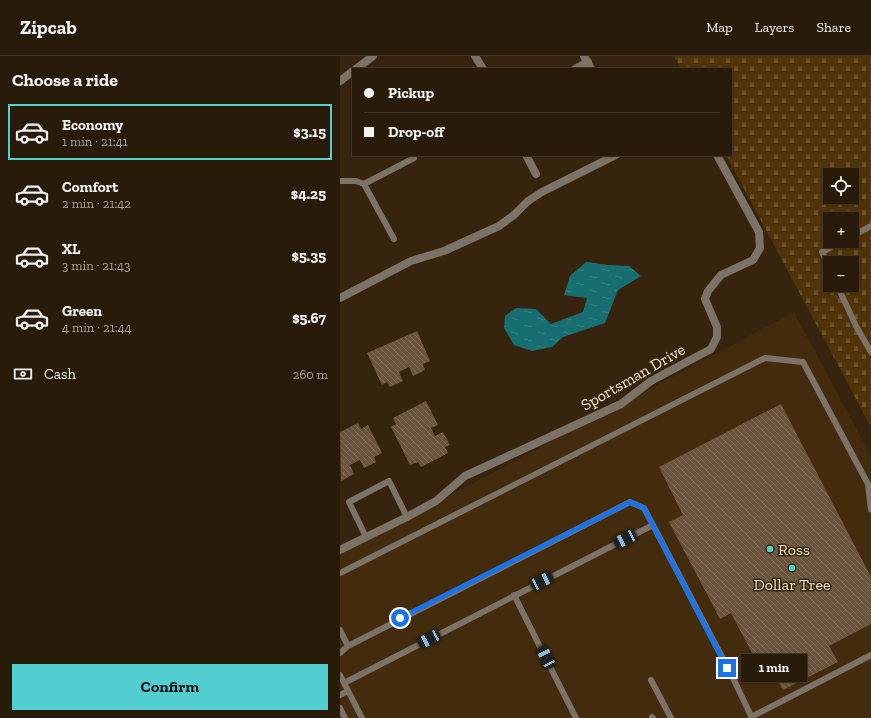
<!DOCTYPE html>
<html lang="en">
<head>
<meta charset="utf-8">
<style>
	body { margin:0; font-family:"Zilla Slab",serif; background:#312413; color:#f1f3f6; height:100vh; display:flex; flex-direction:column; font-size:15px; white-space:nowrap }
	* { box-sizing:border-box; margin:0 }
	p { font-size:13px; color:#a5a19c }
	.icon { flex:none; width:22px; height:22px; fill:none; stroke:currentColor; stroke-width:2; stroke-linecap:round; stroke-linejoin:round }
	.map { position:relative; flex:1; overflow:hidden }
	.drawer { display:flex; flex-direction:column; background:#291b0a; width:340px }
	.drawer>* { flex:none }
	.hud { position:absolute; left:12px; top:12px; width:380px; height:88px; border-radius:0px; box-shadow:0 1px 3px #0004,0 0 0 1px #45392b; display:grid; align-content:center; height:88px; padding:0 12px; background:#291b0a }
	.fabs { position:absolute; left:483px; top:112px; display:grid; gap:8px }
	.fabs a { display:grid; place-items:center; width:36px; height:36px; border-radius:0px; background:#291b0a; box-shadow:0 1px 3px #0004,0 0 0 1px #45392b; font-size:20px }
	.end { position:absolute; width:18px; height:18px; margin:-9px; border:5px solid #1a73e8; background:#fff; box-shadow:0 0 0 2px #fff }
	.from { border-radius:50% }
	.bubble { position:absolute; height:28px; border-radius:0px; background:#291b0a; box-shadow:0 1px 3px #0004,0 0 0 1px #45392b; font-size:13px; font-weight:800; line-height:28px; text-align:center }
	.car { position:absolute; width:12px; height:24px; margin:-12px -6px; border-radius:5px; box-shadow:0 0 3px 1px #0007; background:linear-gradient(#222 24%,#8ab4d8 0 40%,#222 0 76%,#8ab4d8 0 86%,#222 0) }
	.hud b { display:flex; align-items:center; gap:14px; height:38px; font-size:15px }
	.hud b+b { border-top:1px solid #45392b }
	.hud i { width:10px; height:10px; background:#f1f3f6 }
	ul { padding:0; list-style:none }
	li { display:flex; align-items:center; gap:12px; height:56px; margin:0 8px 6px; padding:0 4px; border:2px solid transparent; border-radius:0px }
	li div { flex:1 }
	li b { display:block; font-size:15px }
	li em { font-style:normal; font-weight:800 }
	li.active { border-color:#52cdd0 }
	li>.icon { width:36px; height:36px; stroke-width:1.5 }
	h2 { padding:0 12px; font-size:18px; line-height:48px }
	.pay { display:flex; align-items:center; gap:10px; height:44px; padding:0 12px; font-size:15px }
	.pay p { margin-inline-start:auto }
	.button { display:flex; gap:8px; margin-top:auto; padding:8px 12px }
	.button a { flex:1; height:46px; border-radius:0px; background:#52cdd0; color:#111; font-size:16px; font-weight:800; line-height:46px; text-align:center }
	header { display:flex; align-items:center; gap:24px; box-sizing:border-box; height:56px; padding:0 20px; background:#291b0a; border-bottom:1px solid #45392b }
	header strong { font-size:19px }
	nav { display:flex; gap:22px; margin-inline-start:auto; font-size:14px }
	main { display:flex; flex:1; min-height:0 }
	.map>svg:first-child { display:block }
</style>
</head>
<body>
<header>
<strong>Zipcab</strong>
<nav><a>Map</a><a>Layers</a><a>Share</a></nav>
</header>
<main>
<section class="drawer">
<h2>Choose a ride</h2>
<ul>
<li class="active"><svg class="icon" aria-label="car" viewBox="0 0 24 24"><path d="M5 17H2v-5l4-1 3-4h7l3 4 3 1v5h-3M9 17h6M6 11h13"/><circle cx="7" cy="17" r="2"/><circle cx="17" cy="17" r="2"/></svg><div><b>Economy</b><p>1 min · 21:41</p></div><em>$3.15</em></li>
<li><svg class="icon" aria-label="car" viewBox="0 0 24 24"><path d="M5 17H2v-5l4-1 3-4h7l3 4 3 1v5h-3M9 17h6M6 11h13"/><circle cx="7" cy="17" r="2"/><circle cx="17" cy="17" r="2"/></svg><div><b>Comfort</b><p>2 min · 21:42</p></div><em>$4.25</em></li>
<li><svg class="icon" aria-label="car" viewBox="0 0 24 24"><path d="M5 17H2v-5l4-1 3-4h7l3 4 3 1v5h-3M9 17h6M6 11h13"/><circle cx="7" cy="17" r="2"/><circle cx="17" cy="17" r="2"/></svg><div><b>XL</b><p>3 min · 21:43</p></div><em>$5.35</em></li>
<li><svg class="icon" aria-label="car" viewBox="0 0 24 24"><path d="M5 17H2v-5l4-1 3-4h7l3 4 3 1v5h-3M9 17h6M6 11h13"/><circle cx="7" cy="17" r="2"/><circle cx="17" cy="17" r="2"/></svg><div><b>Green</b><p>4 min · 21:44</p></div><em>$5.67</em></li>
</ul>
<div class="pay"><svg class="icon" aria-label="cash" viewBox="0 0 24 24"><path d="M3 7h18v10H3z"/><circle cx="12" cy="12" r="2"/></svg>Cash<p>260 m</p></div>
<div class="button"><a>Confirm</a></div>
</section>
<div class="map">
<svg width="531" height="662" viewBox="0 0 531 662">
	<defs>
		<pattern id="cemetery-stones" width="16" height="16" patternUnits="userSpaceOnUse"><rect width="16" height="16" fill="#51330a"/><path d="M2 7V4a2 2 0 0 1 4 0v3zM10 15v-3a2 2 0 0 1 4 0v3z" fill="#6b512d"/></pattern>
		<pattern id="water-ripples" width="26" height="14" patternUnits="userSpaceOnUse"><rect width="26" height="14" fill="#166e70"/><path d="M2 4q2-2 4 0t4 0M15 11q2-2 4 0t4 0" fill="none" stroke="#388384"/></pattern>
		<pattern id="building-back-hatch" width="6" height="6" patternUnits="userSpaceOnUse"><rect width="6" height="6" fill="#6a543d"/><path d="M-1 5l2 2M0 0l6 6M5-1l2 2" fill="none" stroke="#806d58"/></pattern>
	</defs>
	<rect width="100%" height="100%" fill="#37240e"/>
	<path fill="#432b0e" d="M 454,256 L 531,400 L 531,662 L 0,662 L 0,498 Z"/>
	<path fill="url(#cemetery-stones)" fill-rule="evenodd" d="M 334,0 L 531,0 L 531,371 L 386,99 L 391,99 L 391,13 L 341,13 ZM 490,119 L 512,119 L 512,141 L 490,141 ZM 490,163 L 512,163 L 512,185 L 490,185 ZM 490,207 L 512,207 L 512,229 L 490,229 Z"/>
	<path fill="url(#water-ripples)" d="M 246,206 L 268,209 L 289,210 L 301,220 L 278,234 L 265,267 L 223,281 L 212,291 L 192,295 L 174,289 L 164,272 L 165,260 L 176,252 L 196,253 L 211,268 L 243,256 L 247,242 L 224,239 L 230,220 Z"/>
	<path fill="url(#building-back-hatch)" d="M 77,275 L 90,305 L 83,308 L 85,314 L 73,320 L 69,311 L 59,316 L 63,325 L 50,331 L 47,326 L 42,329 L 27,297 Z
		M 86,345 L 98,369 L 91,372 L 95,380 L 103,376 L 110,389 L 105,391 L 108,397 L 81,411 L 78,406 L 70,409 L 51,371 L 56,368 L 53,362 Z
		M 441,348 L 531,521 L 531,568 L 489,590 L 498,606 L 443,634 L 433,616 L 424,620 L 391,557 L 380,563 L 329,466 L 343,459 L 319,411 Z
		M 18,367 L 21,373 L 28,369 L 42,397 L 34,401 L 36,406 L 24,412 L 20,404 L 10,409 L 14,418 L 1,425 L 0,376 Z"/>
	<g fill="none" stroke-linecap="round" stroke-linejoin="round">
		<path stroke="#7c7267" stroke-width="6" d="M 0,125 L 16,125 L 24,128 L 54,183
			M 24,128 L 74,102
			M 512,180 L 531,170
			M 490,213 L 482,196 L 502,185
			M 497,229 L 516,270 L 531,296
			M 26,481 L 9,446 L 49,425 L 67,461
			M 0,517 L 425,302 L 463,306 L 528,428 L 531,454
			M 174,539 L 236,662
			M 0,574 L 8,590
			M 0,597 L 8,590 L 290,446 L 304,452 L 393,622 L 412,662
			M 0,619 L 22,662
			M 311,624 L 331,662
			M 4,627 L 313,469
			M 0,639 L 8,635
			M 0,652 L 5,662
			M 312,661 L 313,662
			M 411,661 L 531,599"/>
		<path stroke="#7c7267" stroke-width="8" d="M 135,0 L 143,13
			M 244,0 L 251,13
			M 16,13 L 33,0
			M 235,13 L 248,6
			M 0,25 L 13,15
			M 186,99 L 196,118
			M 0,242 L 71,205 L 104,195 L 159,170 L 174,159 L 188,145 L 202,136 L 276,99
			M 0,494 L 67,461 L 96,445 L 125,420 L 281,348 L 311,325 L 371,293 L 377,281 L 377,271 L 365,243 L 368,235 L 381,219 L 413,204 L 420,192 L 419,176 L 377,99"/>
	</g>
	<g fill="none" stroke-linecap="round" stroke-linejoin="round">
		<path stroke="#1a73e8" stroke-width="5" d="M 60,562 L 290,446 L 304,452 L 387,612"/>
	</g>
	<g fill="#52cdd0" stroke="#37240e" stroke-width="1.5">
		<circle cx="430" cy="493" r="4"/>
		<circle cx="452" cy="512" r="4"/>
	</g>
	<g text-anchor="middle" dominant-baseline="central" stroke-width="3" stroke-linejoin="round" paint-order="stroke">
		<g font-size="16" fill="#f4e7d9" stroke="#37240e">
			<text transform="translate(293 321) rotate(-30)">Sportsman Drive</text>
		</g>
		<g font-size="16" fill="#f4e7d9" stroke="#37240e" text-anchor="start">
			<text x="438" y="493">Ross</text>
			<text x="452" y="528" text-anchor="middle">Dollar Tree</text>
		</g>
	</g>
</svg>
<div class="fabs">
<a><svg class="icon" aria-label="locate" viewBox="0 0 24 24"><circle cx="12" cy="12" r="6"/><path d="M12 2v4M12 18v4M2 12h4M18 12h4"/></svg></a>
<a>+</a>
<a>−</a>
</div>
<i class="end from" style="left:60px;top:562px"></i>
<i class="end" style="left:387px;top:612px"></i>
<div class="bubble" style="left:401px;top:598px;width:66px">1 min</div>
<i class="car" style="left:285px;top:483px;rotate:243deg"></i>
<i class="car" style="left:202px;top:525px;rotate:63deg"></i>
<i class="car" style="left:89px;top:583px;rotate:242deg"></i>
<i class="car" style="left:206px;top:601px;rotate:333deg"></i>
<div class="hud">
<b><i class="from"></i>Pickup</b>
<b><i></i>Drop-off</b>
</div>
</div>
</main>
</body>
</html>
